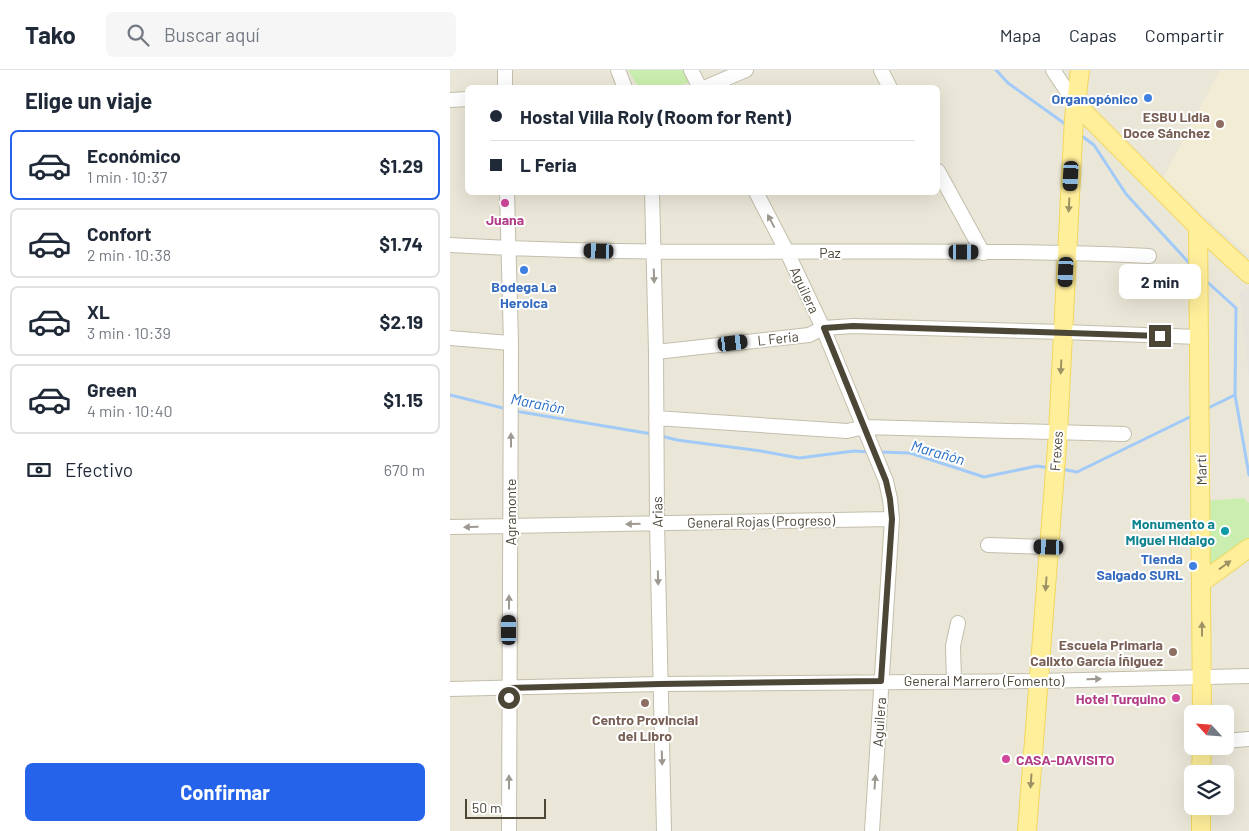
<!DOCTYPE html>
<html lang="es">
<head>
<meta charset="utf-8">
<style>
	body { margin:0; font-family:Barlow,sans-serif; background:#f6f6f7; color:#1f2937; height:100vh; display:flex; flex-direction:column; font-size:19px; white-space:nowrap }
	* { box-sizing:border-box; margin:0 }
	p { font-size:16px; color:#747a83 }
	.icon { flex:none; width:28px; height:28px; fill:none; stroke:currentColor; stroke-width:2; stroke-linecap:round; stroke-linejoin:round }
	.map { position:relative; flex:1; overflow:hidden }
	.sheet { display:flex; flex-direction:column; background:#fff; width:450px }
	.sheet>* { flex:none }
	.top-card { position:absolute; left:15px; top:15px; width:475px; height:110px; border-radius:8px; box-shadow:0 5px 20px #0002; display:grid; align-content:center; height:110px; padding:0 25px; background:#fff }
	.needle { width:32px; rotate:296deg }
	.fabs { position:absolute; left:734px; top:635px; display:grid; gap:10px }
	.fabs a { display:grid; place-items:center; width:50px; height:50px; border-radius:8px; background:#fff; box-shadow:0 5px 20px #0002; font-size:25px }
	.scale { position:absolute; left:15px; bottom:12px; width:81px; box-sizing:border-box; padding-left:5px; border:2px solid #4c4637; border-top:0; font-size:14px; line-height:18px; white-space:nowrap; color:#4c4637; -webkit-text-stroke:4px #fff; paint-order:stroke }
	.end { position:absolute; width:22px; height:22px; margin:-11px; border:6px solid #4c4637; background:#fff; box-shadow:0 0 0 2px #fff }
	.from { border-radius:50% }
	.bubble { position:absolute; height:35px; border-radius:8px; background:#fff; box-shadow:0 5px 20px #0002; font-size:16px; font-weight:700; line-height:35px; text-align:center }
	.car { position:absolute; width:15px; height:30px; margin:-15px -8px; border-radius:6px; box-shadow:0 0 4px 1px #0007; background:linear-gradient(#222 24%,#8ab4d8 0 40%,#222 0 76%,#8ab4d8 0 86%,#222 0) }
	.top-card b { display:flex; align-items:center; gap:18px; height:48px; font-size:19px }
	.top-card b+b { border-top:1px solid #e0e1e3 }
	.top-card i { width:12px; height:12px; background:#1f2937 }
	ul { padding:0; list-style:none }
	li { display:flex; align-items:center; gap:15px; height:70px; margin:0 10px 8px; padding:0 15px; border:2px solid #e0e1e3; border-radius:8px }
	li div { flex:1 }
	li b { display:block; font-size:19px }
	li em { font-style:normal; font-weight:700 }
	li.current { border-color:#2563eb }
	li>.icon { width:45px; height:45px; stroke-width:1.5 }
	h2 { padding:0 25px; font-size:22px; line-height:60px }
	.pay { display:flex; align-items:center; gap:12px; height:55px; padding:0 25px; font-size:19px }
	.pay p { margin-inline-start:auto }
	.action { display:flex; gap:10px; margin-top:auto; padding:10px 25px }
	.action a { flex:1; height:58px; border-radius:8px; background:#2563eb; color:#fff; font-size:20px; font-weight:700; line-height:58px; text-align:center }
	header { display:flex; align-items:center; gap:30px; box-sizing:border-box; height:70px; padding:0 25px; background:#fff; border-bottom:1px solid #e0e1e3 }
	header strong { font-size:24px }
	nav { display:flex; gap:28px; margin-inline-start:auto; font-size:18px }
	.search { width:350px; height:45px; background:#f6f6f7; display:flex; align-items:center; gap:12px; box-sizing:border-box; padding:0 18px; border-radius:8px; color:#747a83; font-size:19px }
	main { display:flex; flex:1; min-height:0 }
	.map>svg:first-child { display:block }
</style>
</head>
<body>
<header>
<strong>Tako</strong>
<div class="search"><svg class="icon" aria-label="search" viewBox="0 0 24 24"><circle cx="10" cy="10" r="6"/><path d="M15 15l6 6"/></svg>Buscar aquí</div>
<nav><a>Mapa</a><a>Capas</a><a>Compartir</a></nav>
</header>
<main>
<section class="sheet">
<h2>Elige un viaje</h2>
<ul>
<li class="current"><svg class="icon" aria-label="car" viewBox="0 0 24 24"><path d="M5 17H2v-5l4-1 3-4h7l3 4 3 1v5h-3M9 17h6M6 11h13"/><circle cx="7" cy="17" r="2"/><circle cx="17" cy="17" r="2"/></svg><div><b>Económico</b><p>1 min · 10:37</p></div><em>$1.29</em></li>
<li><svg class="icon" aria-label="car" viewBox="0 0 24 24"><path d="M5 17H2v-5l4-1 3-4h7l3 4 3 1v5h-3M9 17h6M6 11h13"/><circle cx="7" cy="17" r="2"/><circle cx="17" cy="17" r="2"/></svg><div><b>Confort</b><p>2 min · 10:38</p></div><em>$1.74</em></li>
<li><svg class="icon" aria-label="car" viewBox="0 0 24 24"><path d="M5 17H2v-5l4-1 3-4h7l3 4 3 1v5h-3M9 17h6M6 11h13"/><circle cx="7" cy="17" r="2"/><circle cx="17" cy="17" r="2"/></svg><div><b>XL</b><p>3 min · 10:39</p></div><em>$2.19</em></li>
<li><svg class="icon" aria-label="car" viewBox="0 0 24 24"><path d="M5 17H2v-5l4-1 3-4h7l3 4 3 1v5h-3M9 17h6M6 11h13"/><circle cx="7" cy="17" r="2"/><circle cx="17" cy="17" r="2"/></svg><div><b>Green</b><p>4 min · 10:40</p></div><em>$1.15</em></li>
</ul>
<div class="pay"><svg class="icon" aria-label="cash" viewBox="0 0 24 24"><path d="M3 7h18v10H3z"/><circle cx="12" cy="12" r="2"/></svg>Efectivo<p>670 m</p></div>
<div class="action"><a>Confirmar</a></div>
</section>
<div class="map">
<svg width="799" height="761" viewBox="0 0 799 761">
	<rect width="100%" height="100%" fill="#f6f4ea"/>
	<path fill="#ebe7d8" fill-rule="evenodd" d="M 0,0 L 799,0 L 799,761 L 0,761 ZM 18,18 L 488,18 L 488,122 L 18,122 ZM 742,644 L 775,644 L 775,676 L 742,676 ZM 742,704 L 775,704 L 775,736 L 742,736 Z"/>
	<path fill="#e6e3db" d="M 799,217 L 799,309 L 789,222 Z"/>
	<path fill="#f1ecd3" d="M 770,0 L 799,0 L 799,186 L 713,108 Z"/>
	<path fill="#caeeaf" d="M 178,0 L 233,0 L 240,12 L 225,17 L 191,17 L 187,15 Z
		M 794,428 L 799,433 L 799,468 L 757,500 L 753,431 Z"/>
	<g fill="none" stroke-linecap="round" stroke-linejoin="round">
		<path stroke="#a1caf8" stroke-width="3" d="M 546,0 L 558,13 L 618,56
			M 629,64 L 644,75 L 676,124 L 741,195
			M 754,209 L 786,238 L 785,325 L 799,405
			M 0,325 L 57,339
			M 756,339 L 785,325
			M 65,341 L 202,364
			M 211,366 L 227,370 L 311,381 L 349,388 L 404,381 L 420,382
			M 428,382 L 460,383 L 534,407 L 587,396 L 600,398
			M 611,399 L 627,402 L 744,345"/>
		<g stroke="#c3beab" stroke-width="16">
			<path id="minor" d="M 55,0 L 55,18
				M 168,0 L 175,18
				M 241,0 L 250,18
				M 431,0 L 440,18
				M 603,0 L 625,33
				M 254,18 L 296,0
				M 0,30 L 18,29
				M 488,101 L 533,183
				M 57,122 L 61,273 L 59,761
				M 202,122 L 206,282 L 207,453 L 214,761
				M 306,122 L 337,182 L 373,258 L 436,411 L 440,429 L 442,449 L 422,761
				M 0,175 C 233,189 466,175 699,186
				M 0,268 L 61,273
				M 206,282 L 359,265 L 373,258 L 403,256 L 613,262 L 749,267
				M 206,348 L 397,361 L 415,357 L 674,364
				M 0,457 L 442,449
				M 538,475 L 599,477
				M 504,611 L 503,576 L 508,553
				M 0,619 L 210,614 L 589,611 L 799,606
				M 775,671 L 799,669"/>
		</g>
		<g stroke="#f1d75e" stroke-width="20">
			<path id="major" d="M 625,33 L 748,157 L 799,204
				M 748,157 L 752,644
				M 752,512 L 799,478
				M 751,704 L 752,676
				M 577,761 L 608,363 L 624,48 L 630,0
				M 751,761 L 751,736"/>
		</g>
		<use href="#minor" stroke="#fff" stroke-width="14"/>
		<use href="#major" stroke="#ffef9b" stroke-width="18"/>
	</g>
	<defs><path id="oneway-solid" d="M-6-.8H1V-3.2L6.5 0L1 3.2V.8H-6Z" transform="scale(1.25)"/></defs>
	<g fill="#9d9264">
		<use href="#oneway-solid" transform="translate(619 135) rotate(93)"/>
		<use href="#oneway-solid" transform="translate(611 297) rotate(93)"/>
		<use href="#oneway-solid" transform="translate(775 495) rotate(-36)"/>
		<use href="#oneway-solid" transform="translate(596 514) rotate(94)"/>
		<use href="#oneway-solid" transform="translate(752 559) rotate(-90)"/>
		<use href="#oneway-solid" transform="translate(581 711) rotate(94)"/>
	</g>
	<g fill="#9d9991">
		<use href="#oneway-solid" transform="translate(321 151) rotate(-118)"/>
		<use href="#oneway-solid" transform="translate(204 206) rotate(88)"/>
		<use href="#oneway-solid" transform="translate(61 370) rotate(-90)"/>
		<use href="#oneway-solid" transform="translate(183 454) rotate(179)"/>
		<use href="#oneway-solid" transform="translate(21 457) rotate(179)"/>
		<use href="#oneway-solid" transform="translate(208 508) rotate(89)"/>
		<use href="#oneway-solid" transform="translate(59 532) rotate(-90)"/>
		<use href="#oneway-solid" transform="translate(644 609) rotate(-1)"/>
		<use href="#oneway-solid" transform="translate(212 688) rotate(88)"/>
		<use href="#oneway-solid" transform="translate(59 712) rotate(-90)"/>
		<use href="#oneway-solid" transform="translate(425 712) rotate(-86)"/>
	</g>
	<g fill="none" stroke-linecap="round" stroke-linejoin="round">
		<path stroke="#4c4637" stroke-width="6" d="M 59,628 L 59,618 L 210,614 L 431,611 L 442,449 L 440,429 L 436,411 L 374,258 L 403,256 L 710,266"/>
	</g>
	<g fill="#3f7fe0" stroke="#fff" stroke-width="2">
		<circle cx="698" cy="28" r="5"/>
		<circle cx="74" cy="200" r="5"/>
		<circle cx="743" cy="496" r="5"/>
	</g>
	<g fill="#8d6e63" stroke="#fff" stroke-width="2">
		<circle cx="770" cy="54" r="5"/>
		<circle cx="723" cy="582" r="5"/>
		<circle cx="195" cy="633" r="5"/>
	</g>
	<g fill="#d1479c" stroke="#fff" stroke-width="2">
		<circle cx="55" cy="133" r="5"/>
		<circle cx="726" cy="628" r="5"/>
		<circle cx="556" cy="689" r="5"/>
	</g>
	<circle fill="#0f9aa8" stroke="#fff" stroke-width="2" cx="775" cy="461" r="5"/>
	<g text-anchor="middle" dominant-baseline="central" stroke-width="4" stroke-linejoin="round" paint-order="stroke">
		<g font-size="14" font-weight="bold" fill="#366cbe" stroke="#fff" text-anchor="end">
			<text x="688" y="28">Organopónico</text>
			<text x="74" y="216" text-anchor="middle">Bodega La<tspan x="74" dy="16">Heroica</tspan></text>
			<text x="733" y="488">Tienda<tspan x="733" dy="16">Salgado SURL</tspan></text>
		</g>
		<g font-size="14" font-weight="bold" fill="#785e54" stroke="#fff" text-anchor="end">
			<text x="760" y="46">ESBU Lidia<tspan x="760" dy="16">Doce Sánchez</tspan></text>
			<text x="713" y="574">Escuela Primaria<tspan x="713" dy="16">Calixto García Íñiguez</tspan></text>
			<text x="195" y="649" text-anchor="middle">Centro Provincial<tspan x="195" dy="16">del Libro</tspan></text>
		</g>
		<g font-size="14" font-weight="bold" fill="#b23c85" stroke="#fff">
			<text x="55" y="149">Juana</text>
			<text x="716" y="628" text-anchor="end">Hotel Turquino</text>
			<text x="566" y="689" text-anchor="start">CASA-DAVISITO</text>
		</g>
		<g font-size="14" fill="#4c4637" stroke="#fff">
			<text x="380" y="182">Paz</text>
			<text transform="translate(355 220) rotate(65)">Aguilera</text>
			<text transform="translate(328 268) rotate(-6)">L Feria</text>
			<text transform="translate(606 381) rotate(-86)">Frexes</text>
			<text transform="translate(751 400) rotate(-91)">Martí</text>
			<text transform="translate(60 442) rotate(-90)">Agramonte</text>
			<text transform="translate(207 442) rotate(-91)">Arias</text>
			<text transform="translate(311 451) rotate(-1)">General Rojas (Progreso)</text>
			<text x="534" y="610">General Marrero (Fomento)</text>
			<text transform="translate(429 652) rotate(-86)">Aguilera</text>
		</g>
		<g font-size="14" font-weight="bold" fill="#0d838f" stroke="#fff" text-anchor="end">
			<text x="765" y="453">Monumento a<tspan x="765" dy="16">Miguel Hidalgo</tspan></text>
		</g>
		<g font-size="15" font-style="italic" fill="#236cc5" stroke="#fff">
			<text transform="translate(88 333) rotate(11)">Marañón</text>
			<text transform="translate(488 382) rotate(16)">Marañón</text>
		</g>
	</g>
</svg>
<div class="fabs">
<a><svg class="needle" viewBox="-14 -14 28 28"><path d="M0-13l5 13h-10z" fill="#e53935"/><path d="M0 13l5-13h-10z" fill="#747a83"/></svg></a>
<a><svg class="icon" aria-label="layers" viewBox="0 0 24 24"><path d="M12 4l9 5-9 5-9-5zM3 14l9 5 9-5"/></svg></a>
</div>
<div class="scale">50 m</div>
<i class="end from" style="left:59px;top:628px"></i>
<i class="end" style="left:710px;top:266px"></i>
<div class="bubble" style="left:669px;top:194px;width:82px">2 min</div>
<i class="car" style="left:621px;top:106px;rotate:183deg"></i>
<i class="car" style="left:149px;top:181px;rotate:272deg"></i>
<i class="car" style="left:514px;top:182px;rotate:90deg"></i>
<i class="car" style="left:616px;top:202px;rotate:183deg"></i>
<i class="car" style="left:283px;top:273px;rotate:83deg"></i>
<i class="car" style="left:599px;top:477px;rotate:272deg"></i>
<i class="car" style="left:59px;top:560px;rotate:0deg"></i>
<div class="top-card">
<b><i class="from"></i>Hostal Villa Roly (Room for Rent)</b>
<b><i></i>L Feria</b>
</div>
</div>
</main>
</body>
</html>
